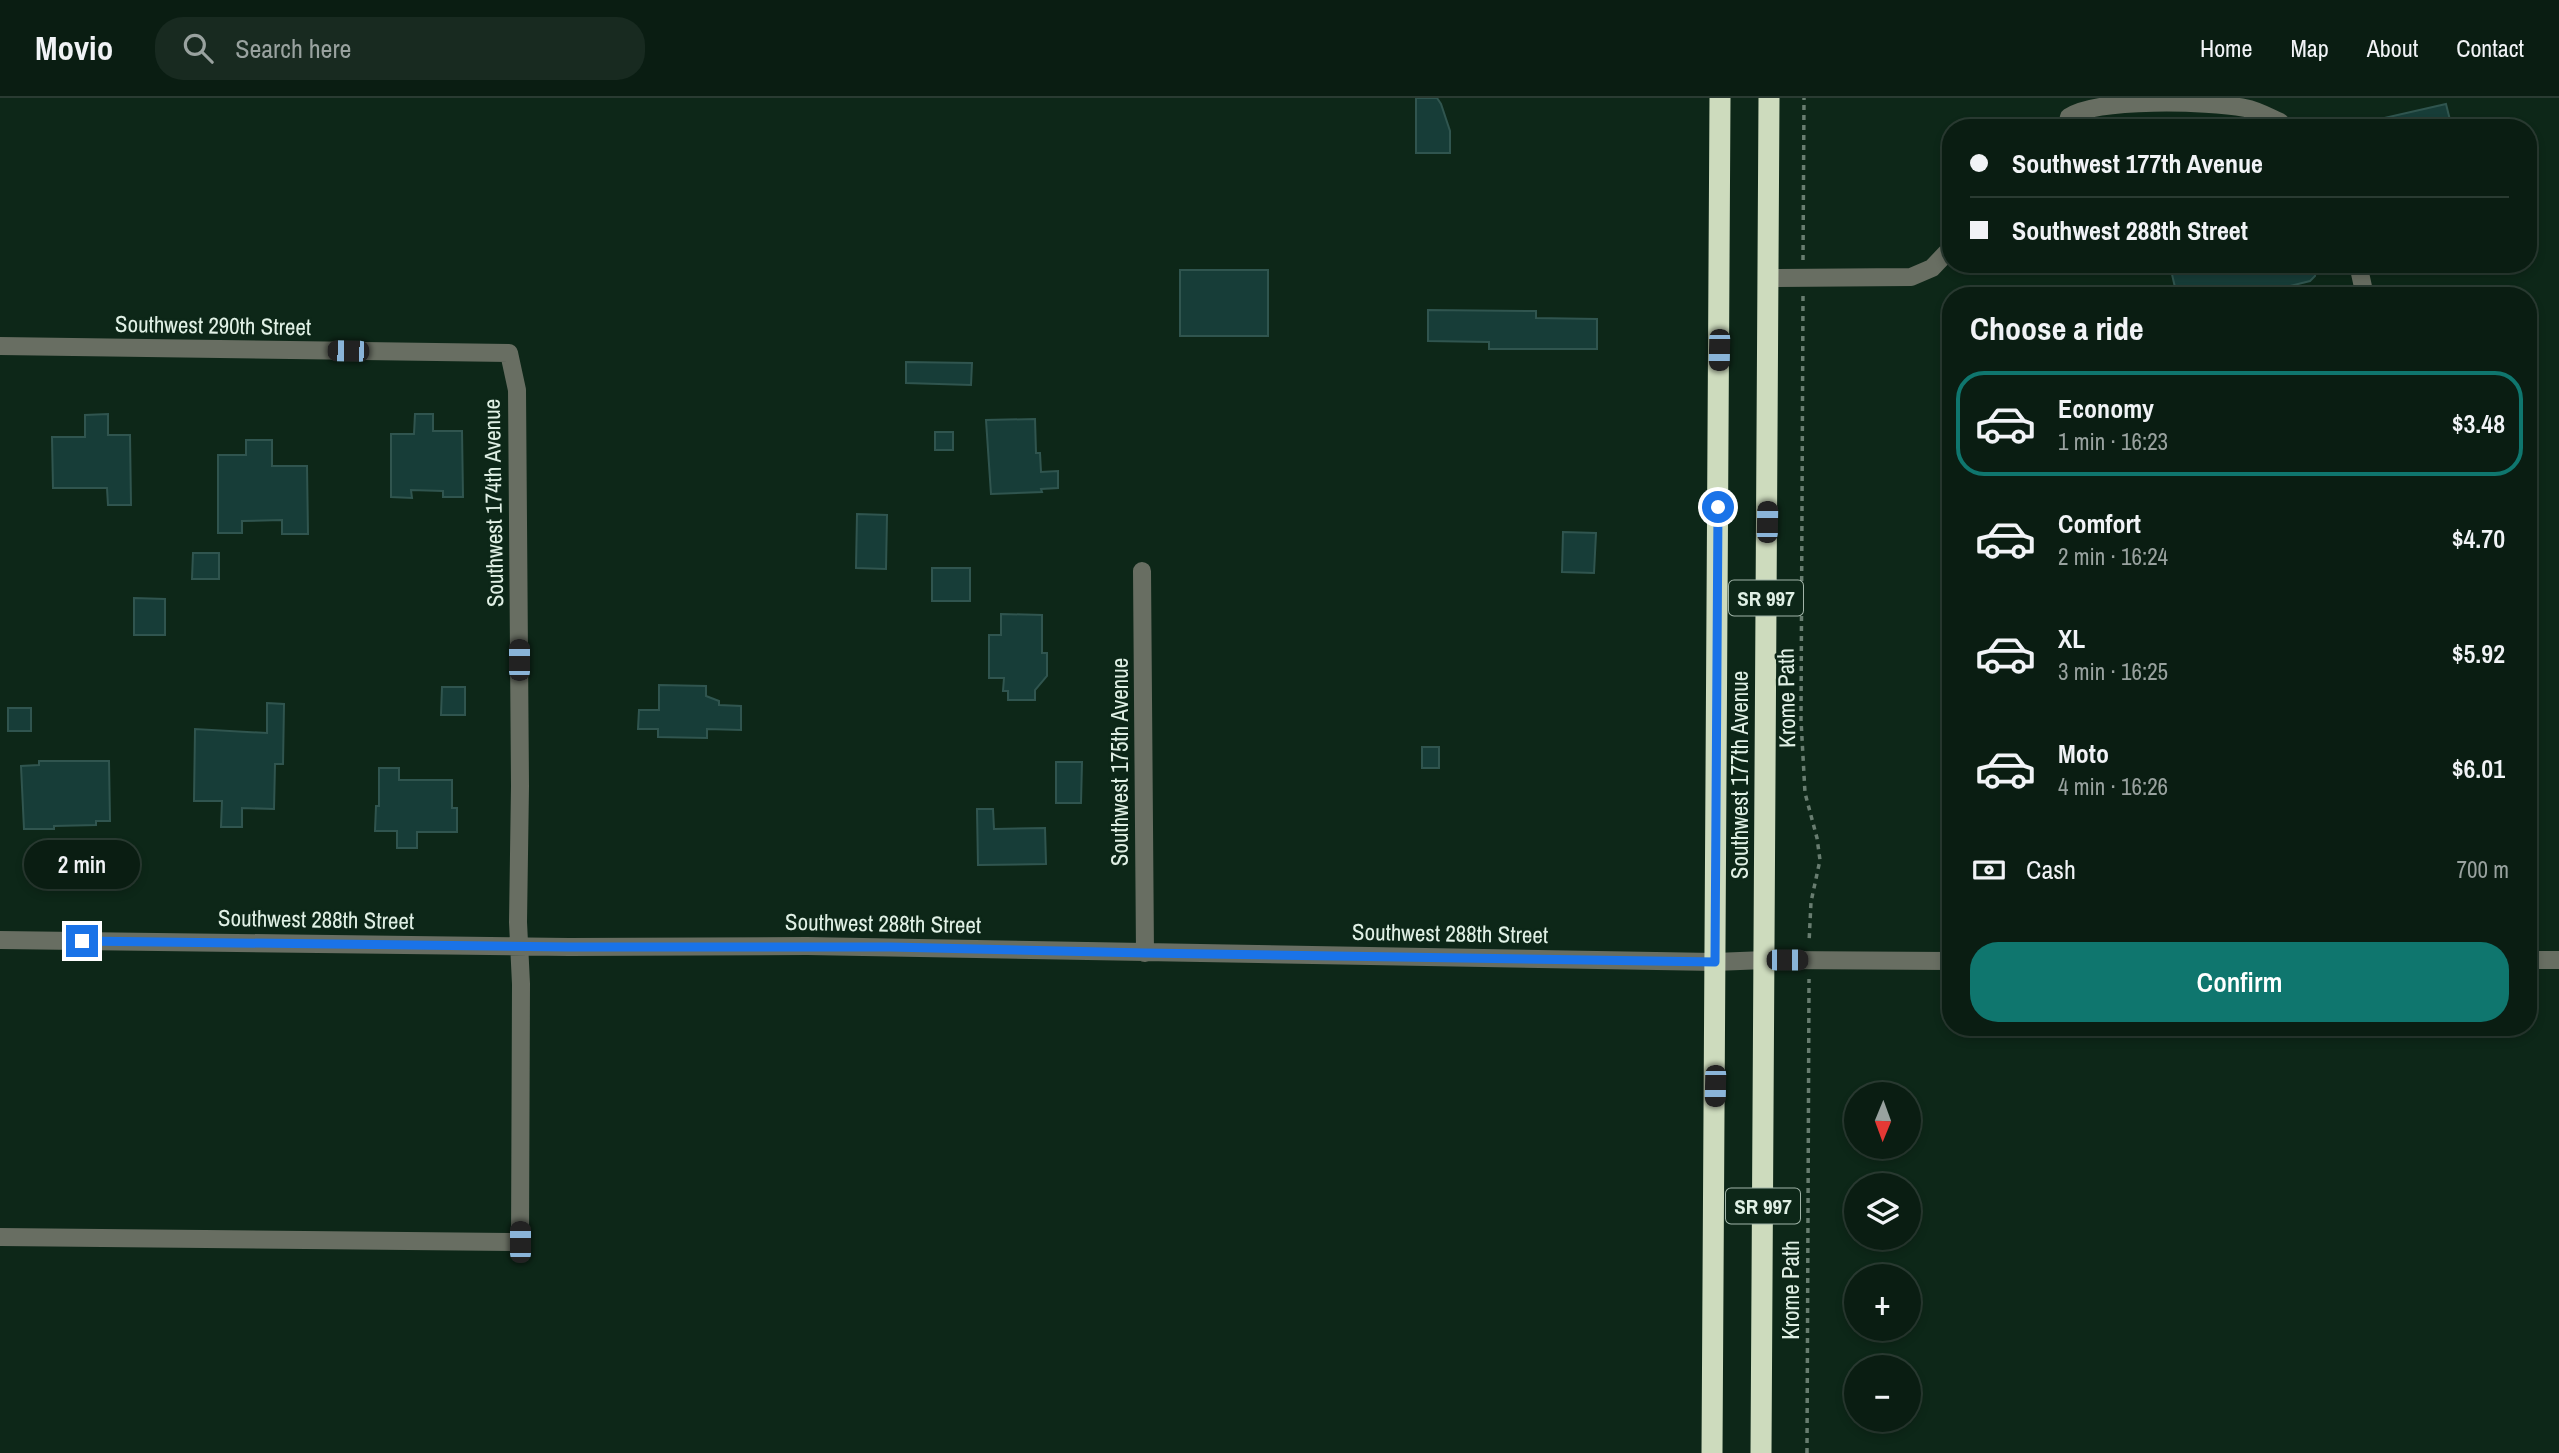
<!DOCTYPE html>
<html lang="en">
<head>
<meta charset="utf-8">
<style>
	body { margin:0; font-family:"Archivo Narrow",sans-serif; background:#182a20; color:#f1f3f6; height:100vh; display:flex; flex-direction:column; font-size:26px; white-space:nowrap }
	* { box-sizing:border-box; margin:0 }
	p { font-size:23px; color:#99a29f }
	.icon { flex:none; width:38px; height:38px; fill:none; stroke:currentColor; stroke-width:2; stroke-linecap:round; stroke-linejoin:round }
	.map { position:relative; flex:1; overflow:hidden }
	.panel { position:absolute; left:1942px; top:189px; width:595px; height:749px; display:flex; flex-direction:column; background:#0a1d12; border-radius:28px; box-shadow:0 4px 10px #0003,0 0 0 2px #2a3b32 }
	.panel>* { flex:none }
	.hud { position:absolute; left:1942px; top:21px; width:595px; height:154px; border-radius:28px; box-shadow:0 4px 10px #0003,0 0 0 2px #2a3b32; display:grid; align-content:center; height:154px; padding:0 28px; background:#0a1d12 }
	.needle { width:46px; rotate:181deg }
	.buttons { position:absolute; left:1844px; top:984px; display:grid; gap:14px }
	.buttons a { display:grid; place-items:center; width:77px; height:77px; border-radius:50%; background:#0a1d12; box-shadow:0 4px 10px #0003,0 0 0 2px #2a3b32; font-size:35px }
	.end { position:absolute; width:32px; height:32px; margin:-16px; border:9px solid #1a73e8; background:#fff; box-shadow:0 0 0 4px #fff }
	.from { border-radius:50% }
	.bubble { position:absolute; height:49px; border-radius:24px; background:#0a1d12; box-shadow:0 4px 10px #0003,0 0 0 2px #2a3b32; font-size:23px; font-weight:600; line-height:49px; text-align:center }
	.car { position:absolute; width:21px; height:42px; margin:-21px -10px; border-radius:9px; box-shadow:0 0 5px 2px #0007; background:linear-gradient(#222 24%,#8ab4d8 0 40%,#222 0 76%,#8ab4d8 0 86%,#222 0) }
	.hud b { display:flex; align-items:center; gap:24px; height:66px; font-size:26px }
	.hud b+b { border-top:2px solid #2a3b32 }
	.hud i { width:18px; height:18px; background:#f1f3f6 }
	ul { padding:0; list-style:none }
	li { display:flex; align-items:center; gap:21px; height:105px; margin:0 14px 10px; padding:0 14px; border:4px solid transparent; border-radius:28px }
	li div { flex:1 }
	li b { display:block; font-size:26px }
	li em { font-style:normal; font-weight:600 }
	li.current { border-color:#0f766e }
	li>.icon { width:63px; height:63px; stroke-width:1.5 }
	h2 { padding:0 28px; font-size:32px; line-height:84px }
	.pay { display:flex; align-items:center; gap:18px; height:77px; padding:0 28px; font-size:26px }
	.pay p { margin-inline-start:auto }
	.button { display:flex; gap:14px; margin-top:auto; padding:14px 28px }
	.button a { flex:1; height:80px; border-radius:28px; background:#0f766e; color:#fff; font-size:28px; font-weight:600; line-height:80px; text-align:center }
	header { display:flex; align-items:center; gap:42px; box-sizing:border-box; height:98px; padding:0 35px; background:#0a1d12; border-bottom:2px solid #2a3b32 }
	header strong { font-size:33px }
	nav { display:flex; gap:38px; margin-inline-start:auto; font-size:24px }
	.search { width:490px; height:63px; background:#182a20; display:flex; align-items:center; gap:18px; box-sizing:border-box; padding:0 24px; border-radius:28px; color:#99a29f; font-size:26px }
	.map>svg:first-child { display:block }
</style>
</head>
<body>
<header>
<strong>Movio</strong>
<div class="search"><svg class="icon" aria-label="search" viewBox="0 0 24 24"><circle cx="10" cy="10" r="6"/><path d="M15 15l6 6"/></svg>Search here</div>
<nav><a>Home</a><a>Map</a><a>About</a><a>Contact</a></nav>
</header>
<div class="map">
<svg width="2559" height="1355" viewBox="0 0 2559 1355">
	<rect width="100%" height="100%" fill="#0d2718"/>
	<path fill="#173d38" stroke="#30554f" stroke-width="2" d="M 1416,0 L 1437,0 L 1441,6 L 1450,33 L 1450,55 L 1416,55 Z
		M 2446,6 L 2452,30 L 2371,30 L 2371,23 Z
		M 2182,166 L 2317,166 L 2315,178 L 2310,183 L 2250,198 L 2177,198 L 2171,172 L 2183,169 Z
		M 1180,172 L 1268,172 L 1268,238 L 1180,238 Z
		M 1428,212 L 1536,213 L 1536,220 L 1597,221 L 1597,251 L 1489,251 L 1489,244 L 1428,243 Z
		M 906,264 L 972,265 L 971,287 L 906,285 Z
		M 108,316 L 108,337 L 130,337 L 131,407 L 108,407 L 107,390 L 53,390 L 52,339 L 85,339 L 85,317 Z
		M 415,316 L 433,316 L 433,333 L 462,333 L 463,399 L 443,399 L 443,393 L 411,392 L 412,400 L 391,399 L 391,336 L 414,336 Z
		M 1035,321 L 1036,355 L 1040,355 L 1041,374 L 1058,373 L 1058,390 L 1041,391 L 1042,394 L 991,396 L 986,322 Z
		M 935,334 L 953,334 L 953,352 L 935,352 Z
		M 246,342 L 272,342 L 272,368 L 307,368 L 308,436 L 282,436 L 282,422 L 242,423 L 242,435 L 218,435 L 218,357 L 246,357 Z
		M 857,416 L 887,417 L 886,471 L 856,470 Z
		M 1563,434 L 1596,435 L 1594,475 L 1562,474 Z
		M 193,455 L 219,455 L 219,481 L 192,481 Z
		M 932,470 L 970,470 L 970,503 L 932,503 Z
		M 134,500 L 165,501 L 165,537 L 134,537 Z
		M 1001,516 L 1042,517 L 1042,555 L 1047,555 L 1047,578 L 1035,592 L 1035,602 L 1008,602 L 1008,593 L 1003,593 L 1004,580 L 989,580 L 989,537 L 1001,537 Z
		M 659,587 L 706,588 L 706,598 L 719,603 L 719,607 L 741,608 L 741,632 L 707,631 L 707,640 L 658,639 L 658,631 L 638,631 L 639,612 L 659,612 Z
		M 442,589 L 465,589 L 465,617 L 441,617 Z
		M 267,605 L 284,606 L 283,666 L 275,666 L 274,711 L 242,710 L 242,729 L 221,729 L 222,703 L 194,703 L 195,631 L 267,635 Z
		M 8,610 L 31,610 L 31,633 L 8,633 Z
		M 1422,649 L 1439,649 L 1439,670 L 1422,670 Z
		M 39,663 L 109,663 L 110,723 L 96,723 L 96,727 L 54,728 L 54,731 L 24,731 L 21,668 L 39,667 Z
		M 1056,664 L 1082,664 L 1081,705 L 1056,705 Z
		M 379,670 L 399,670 L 399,682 L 452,682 L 452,710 L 457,710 L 457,734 L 417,734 L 417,750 L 397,750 L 397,733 L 375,733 L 376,708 L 379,708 Z
		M 977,711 L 993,711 L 994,731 L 1045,730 L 1046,766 L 978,767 Z"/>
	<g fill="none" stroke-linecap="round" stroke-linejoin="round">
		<path stroke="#687d70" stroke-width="3.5" stroke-dasharray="5 5" stroke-linecap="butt" d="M 1803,162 L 1804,0
			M 1803,198 L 1801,622 L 1805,695 L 1817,740 L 1820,762 L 1811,804 L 1809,845
			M 1807,1355 L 1809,881"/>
		<path stroke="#686e62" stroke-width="18" d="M 2066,30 L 2069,19 C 2097,0 2207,3 2245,10 C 2257,12 2269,19 2280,24
			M 2358,166 L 2365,198
			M 1769,180 L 1911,179 L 1932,170 L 1951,150
			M 0,248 L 509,255 L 517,292 L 520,688 L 518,824 L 521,886 L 520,1144 L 0,1139
			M 1142,473 L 1145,855
			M 0,842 L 569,849 L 807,848 L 1715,864 L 1765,862 L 1951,863
			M 2529,862 L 2559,862"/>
		<path stroke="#cddbbd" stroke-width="21" d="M 1712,1355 L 1720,0
			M 1761,1355 L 1769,0"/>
	</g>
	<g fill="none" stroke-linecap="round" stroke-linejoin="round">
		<path stroke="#1a73e8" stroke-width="9" d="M 82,843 L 569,849 L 891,849 L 1145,855 L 1715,864 L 1718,409"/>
	</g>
	<g text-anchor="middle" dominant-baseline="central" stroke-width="5" stroke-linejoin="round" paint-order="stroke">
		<g fill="#0d2718" stroke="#a1b4a8" stroke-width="2">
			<rect x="1729" y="482.5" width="74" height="35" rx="5"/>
			<rect x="1726" y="1090.5" width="74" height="35" rx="5"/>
		</g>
		<g font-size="21" font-weight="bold" fill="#e0f0e5">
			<text x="1766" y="500">SR 997</text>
			<text x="1763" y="1108">SR 997</text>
		</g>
		<g font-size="23" fill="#e0f0e5" stroke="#0d2718">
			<text transform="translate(213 227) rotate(1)">Southwest 290th Street</text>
			<text transform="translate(493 405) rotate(-91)">Southwest 174th Avenue</text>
			<text transform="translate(1786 600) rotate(-91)">Krome Path</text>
			<text transform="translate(1119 664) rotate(-90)">Southwest 175th Avenue</text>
			<text transform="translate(1739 677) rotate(-90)">Southwest 177th Avenue</text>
			<text transform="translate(316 821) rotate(1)">Southwest 288th Street</text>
			<text transform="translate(883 825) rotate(1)">Southwest 288th Street</text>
			<text transform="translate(1450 835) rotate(1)">Southwest 288th Street</text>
			<text transform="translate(1790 1192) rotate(-90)">Krome Path</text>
		</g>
	</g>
</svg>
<div class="buttons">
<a><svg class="needle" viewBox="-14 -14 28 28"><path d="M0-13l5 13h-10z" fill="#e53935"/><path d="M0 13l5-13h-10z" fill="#99a29f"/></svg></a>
<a><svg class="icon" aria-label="layers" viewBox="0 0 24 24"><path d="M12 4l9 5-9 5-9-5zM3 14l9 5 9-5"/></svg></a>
<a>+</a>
<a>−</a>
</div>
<i class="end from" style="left:1718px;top:409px"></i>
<i class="end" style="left:82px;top:843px"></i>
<div class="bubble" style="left:24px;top:742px;width:116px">2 min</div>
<i class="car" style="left:1719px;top:252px;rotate:181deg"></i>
<i class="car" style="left:348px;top:253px;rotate:271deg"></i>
<i class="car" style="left:1767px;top:424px;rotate:1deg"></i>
<i class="car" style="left:519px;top:562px;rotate:0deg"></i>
<i class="car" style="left:1787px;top:862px;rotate:90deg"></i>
<i class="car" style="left:1715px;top:988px;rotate:181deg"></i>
<i class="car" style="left:520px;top:1144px;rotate:0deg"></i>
<div class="hud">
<b><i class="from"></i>Southwest 177th Avenue</b>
<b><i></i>Southwest 288th Street</b>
</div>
<section class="panel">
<h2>Choose a ride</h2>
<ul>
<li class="current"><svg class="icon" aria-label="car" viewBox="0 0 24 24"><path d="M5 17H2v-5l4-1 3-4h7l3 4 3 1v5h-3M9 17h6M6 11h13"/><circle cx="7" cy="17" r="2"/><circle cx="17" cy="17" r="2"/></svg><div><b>Economy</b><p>1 min · 16:23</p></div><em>$3.48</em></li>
<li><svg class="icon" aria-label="car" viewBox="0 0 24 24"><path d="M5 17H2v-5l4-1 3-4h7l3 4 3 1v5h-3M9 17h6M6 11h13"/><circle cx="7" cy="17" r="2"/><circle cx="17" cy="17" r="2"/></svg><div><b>Comfort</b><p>2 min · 16:24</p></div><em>$4.70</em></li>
<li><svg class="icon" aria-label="car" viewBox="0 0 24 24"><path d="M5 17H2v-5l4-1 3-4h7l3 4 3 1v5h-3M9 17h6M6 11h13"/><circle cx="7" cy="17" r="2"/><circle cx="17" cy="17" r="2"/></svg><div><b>XL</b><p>3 min · 16:25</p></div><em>$5.92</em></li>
<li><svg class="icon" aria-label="car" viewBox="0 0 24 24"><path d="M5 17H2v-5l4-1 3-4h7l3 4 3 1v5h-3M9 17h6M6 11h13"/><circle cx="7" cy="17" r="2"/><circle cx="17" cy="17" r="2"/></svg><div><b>Moto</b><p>4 min · 16:26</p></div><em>$6.01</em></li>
</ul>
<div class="pay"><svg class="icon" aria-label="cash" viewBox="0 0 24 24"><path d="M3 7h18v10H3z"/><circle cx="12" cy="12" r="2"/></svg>Cash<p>700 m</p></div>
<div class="button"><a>Confirm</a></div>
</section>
</div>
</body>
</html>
